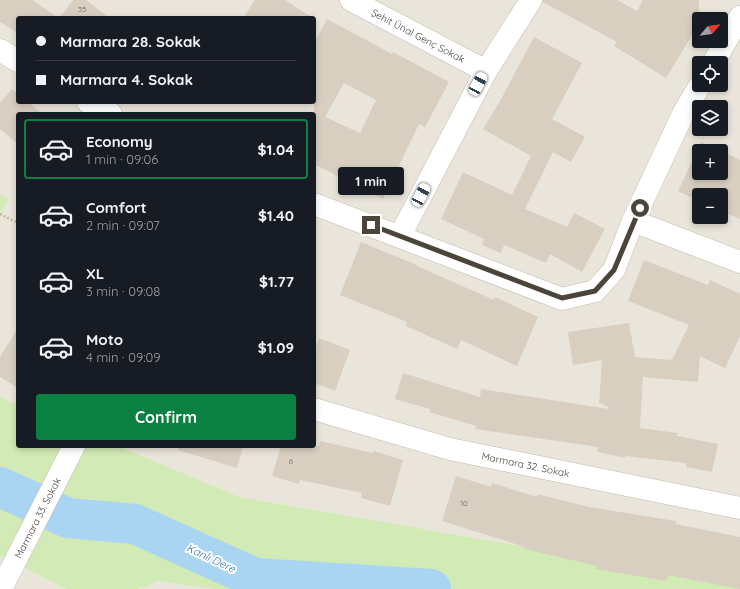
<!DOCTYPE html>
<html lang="en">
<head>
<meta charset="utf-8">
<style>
	body { margin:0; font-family:Quicksand,sans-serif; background:#20242c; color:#f1f3f6; height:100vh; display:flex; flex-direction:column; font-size:15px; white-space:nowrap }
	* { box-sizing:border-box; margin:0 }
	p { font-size:13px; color:#9ea1a6 }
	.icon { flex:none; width:22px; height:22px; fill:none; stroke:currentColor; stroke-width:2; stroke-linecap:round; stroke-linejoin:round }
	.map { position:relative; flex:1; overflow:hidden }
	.details { position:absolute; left:16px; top:112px; width:300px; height:336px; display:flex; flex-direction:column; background:#171b24; border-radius:4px; box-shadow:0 2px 6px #0003 }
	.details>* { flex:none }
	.guide { position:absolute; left:16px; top:16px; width:300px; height:88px; border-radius:4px; box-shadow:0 2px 6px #0003; display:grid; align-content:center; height:88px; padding:0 20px; background:#171b24 }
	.needle { width:26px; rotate:62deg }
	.buttons { position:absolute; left:692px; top:12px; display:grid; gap:8px }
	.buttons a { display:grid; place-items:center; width:36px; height:36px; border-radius:4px; background:#171b24; box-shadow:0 2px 6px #0003; font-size:20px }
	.end { position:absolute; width:18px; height:18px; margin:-9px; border:5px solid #4b4439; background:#fff; box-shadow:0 0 0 2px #fff }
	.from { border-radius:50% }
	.bubble { position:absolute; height:28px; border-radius:4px; background:#171b24; box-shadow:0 2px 6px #0003; font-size:13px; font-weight:800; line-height:28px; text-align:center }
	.car { position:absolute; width:12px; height:24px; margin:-12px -6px; border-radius:5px; box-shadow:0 0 3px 1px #0007; background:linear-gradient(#fff 24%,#345 0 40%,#fff 0 76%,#345 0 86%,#fff 0) }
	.guide b { display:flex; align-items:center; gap:14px; height:38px; font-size:15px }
	.guide b+b { border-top:1px solid #363941 }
	.guide i { width:10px; height:10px; background:#f1f3f6 }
	ul { padding:7px 0 0; list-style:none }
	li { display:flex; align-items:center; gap:12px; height:60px; margin:0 8px 6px; padding:0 12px; border:2px solid transparent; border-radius:4px }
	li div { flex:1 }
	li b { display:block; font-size:15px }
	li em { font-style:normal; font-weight:800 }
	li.active { border-color:#0b8043 }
	li>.icon { width:36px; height:36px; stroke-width:1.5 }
	.action { display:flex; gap:8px; margin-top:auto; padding:8px 20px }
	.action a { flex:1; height:46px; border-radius:4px; background:#0b8043; color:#fff; font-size:16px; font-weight:800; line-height:46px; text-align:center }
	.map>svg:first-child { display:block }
</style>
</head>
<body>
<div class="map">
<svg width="740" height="589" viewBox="0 0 740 589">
	<rect width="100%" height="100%" fill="#f6f3ec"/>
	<path fill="#eae5da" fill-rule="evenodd" d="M 0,0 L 740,0 L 740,584 L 240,497 L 118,446 L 314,446 L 314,114 L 18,114 L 18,405 L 0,397 L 0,215 L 9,199 L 0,194 ZM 18,18 L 314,18 L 314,102 L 18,102 ZM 699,19 L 721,19 L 721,41 L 699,41 ZM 699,63 L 721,63 L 721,85 L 699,85 ZM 699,107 L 721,107 L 721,129 L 699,129 ZM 699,151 L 721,151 L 721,173 L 699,173 ZM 699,195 L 721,195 L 721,217 L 699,217 Z
		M 0,555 L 66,589 L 0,589 Z
		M 160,581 L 212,589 L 137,589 Z"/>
	<path fill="#d2eab5" d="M 0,194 L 9,199 L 0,215 Z
		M 0,397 L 18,405 L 18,446 L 118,446 L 240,497 L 740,584 L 740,589 L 212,589 L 160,581 L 137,589 L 66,589 L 0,555 Z"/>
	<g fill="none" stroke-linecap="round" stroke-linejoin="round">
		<path stroke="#a9d4f2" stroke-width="40" d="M 0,487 L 68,518 L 135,524 L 255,578 L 431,589"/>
	</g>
	<path fill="#d8cfc1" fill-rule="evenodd" d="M 0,0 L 32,0 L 59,18 L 73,0 L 86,0 L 109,18 L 18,18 L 18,33 L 0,22 Z
		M 255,0 L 285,0 L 313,18 L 243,18 Z
		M 543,0 L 617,0 L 637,11 L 643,0 L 699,0 L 699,24 L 666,78 L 614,46 L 617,42 L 543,2 Z
		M 327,19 L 392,54 L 393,52 L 449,82 L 425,127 L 419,124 L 383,199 L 314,164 L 314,44 ZM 344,83 L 376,100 L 360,133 L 325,117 Z
		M 534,37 L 582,63 L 552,119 L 585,137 L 571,162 L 553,152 L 525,209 L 567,227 L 574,213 L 605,229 L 582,272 L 550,254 L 546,263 L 504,245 L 501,253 L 482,245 L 484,239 L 441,219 L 463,172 L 512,195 L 531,156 L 483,129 L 500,101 Z
		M 12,89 L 18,94 L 18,102 L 28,102 L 42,114 L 18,114 L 18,144 L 0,129 L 0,103 Z
		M 701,142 L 740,160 L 740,219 L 721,211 L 721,195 L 699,195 L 699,201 L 678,191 ZM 699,151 L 721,151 L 721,173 L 699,173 Z
		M 361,242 L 417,265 L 417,266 L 494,300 L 495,297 L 538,317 L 517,366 L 461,340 L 457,349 L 406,326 L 407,322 L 340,295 Z
		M 644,260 L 708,285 L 710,280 L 740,294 L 740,336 L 725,368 L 700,356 L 698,382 L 643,377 L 640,428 L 678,433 L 677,436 L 718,444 L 712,472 L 686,467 L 686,463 L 625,456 L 625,458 L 597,452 L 598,447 L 475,429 L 476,426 L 429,412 L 430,409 L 395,399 L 403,373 L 480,397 L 481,389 L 609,409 L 609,407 L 599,403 L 602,360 L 573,365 L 568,332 L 629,323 L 635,357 L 672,360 L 689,325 L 628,301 Z
		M 18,328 L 18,388 L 0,377 L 0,357 Z
		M 319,338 L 350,350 L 335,391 L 314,383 L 314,352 Z
		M 320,441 L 373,453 L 374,451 L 403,460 L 390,506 L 361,498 L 362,493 L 300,480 L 299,484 L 272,476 L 281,446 L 319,446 Z
		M 179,446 L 243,446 L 237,468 L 178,450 Z
		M 456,476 L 491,487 L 492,483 L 537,497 L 537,494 L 589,507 L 676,521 L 676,524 L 740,537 L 740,589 L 668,575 L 667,581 L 596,569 L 597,566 L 525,549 L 525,547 L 442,521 Z"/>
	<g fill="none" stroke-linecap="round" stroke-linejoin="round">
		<g stroke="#c2bbae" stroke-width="23">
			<g id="minor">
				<path id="s1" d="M 351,0 L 486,71"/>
				<path d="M 0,50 L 18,61"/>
				<path d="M 713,63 L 740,17"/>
				<path d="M 88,102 L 111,114"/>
				<path d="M 314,204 L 562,299 L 595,291 L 614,270 L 633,221 L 684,112 L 700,85"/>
				<path d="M 633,221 L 740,262"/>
				<path d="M 400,236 L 486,71 L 531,0"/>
				<path id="s2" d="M 314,409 L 450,449 L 740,508"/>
				<path id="s3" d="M 1,589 L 74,446"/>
			</g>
		</g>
		<path stroke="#c4b79f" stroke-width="2.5" stroke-dasharray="2 2" stroke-linecap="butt" d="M 0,214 L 18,223"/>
		<use href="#minor" stroke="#fff" stroke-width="22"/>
	</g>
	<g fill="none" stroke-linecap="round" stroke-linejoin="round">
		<path stroke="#4b4439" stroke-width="5" d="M 371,225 L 562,298 L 595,291 L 614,270 L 640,208"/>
	</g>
	<g text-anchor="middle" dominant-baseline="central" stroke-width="4" stroke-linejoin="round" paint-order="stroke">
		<g font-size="8" fill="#6e675b">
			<text x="82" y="9">35</text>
			<text x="291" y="461">6</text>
			<text x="464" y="503">10</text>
		</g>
		<g font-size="10" fill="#4b4439" stroke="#fff">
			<text stroke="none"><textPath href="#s1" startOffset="76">Şehit Ünal Genç Sokak</textPath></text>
			<text stroke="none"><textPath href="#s2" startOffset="219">Marmara 32. Sokak</textPath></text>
			<text stroke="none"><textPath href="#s3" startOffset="80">Marmara 33. Sokak</textPath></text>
		</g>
		<g font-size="11" font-style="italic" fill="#2e7ab2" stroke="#fff">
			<text transform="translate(211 558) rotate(25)">Kanlı Dere</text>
		</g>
	</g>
</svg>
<div class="buttons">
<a><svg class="needle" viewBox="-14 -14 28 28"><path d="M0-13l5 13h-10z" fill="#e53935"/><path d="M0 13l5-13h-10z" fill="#9ea1a6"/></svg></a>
<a><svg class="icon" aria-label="locate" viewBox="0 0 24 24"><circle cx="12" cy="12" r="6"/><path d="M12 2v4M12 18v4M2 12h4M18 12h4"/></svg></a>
<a><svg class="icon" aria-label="layers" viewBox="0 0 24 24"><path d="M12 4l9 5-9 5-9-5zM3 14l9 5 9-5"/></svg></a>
<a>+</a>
<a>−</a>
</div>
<i class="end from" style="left:640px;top:208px"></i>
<i class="end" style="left:371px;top:225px"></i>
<div class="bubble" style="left:338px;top:167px;width:66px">1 min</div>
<i class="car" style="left:478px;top:84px;rotate:28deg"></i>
<i class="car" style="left:421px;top:195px;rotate:28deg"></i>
<div class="guide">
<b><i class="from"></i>Marmara 28. Sokak</b>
<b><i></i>Marmara 4. Sokak</b>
</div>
<section class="details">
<ul>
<li class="active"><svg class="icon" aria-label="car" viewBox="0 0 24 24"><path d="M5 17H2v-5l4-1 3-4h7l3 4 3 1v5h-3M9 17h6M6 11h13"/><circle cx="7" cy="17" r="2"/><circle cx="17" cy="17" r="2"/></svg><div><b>Economy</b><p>1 min · 09:06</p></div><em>$1.04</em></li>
<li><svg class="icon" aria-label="car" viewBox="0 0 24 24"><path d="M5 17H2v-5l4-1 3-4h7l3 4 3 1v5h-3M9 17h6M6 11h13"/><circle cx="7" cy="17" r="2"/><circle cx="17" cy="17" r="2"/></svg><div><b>Comfort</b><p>2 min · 09:07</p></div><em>$1.40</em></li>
<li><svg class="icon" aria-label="car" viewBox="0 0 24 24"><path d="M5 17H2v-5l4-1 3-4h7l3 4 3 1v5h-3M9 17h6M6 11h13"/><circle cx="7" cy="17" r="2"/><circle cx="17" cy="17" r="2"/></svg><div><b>XL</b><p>3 min · 09:08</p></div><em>$1.77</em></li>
<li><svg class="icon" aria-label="car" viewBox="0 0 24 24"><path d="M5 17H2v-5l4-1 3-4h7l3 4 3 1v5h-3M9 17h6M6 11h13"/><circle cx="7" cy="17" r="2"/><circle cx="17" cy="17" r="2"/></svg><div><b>Moto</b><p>4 min · 09:09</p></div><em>$1.09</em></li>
</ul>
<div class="action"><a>Confirm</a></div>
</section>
</div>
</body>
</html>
